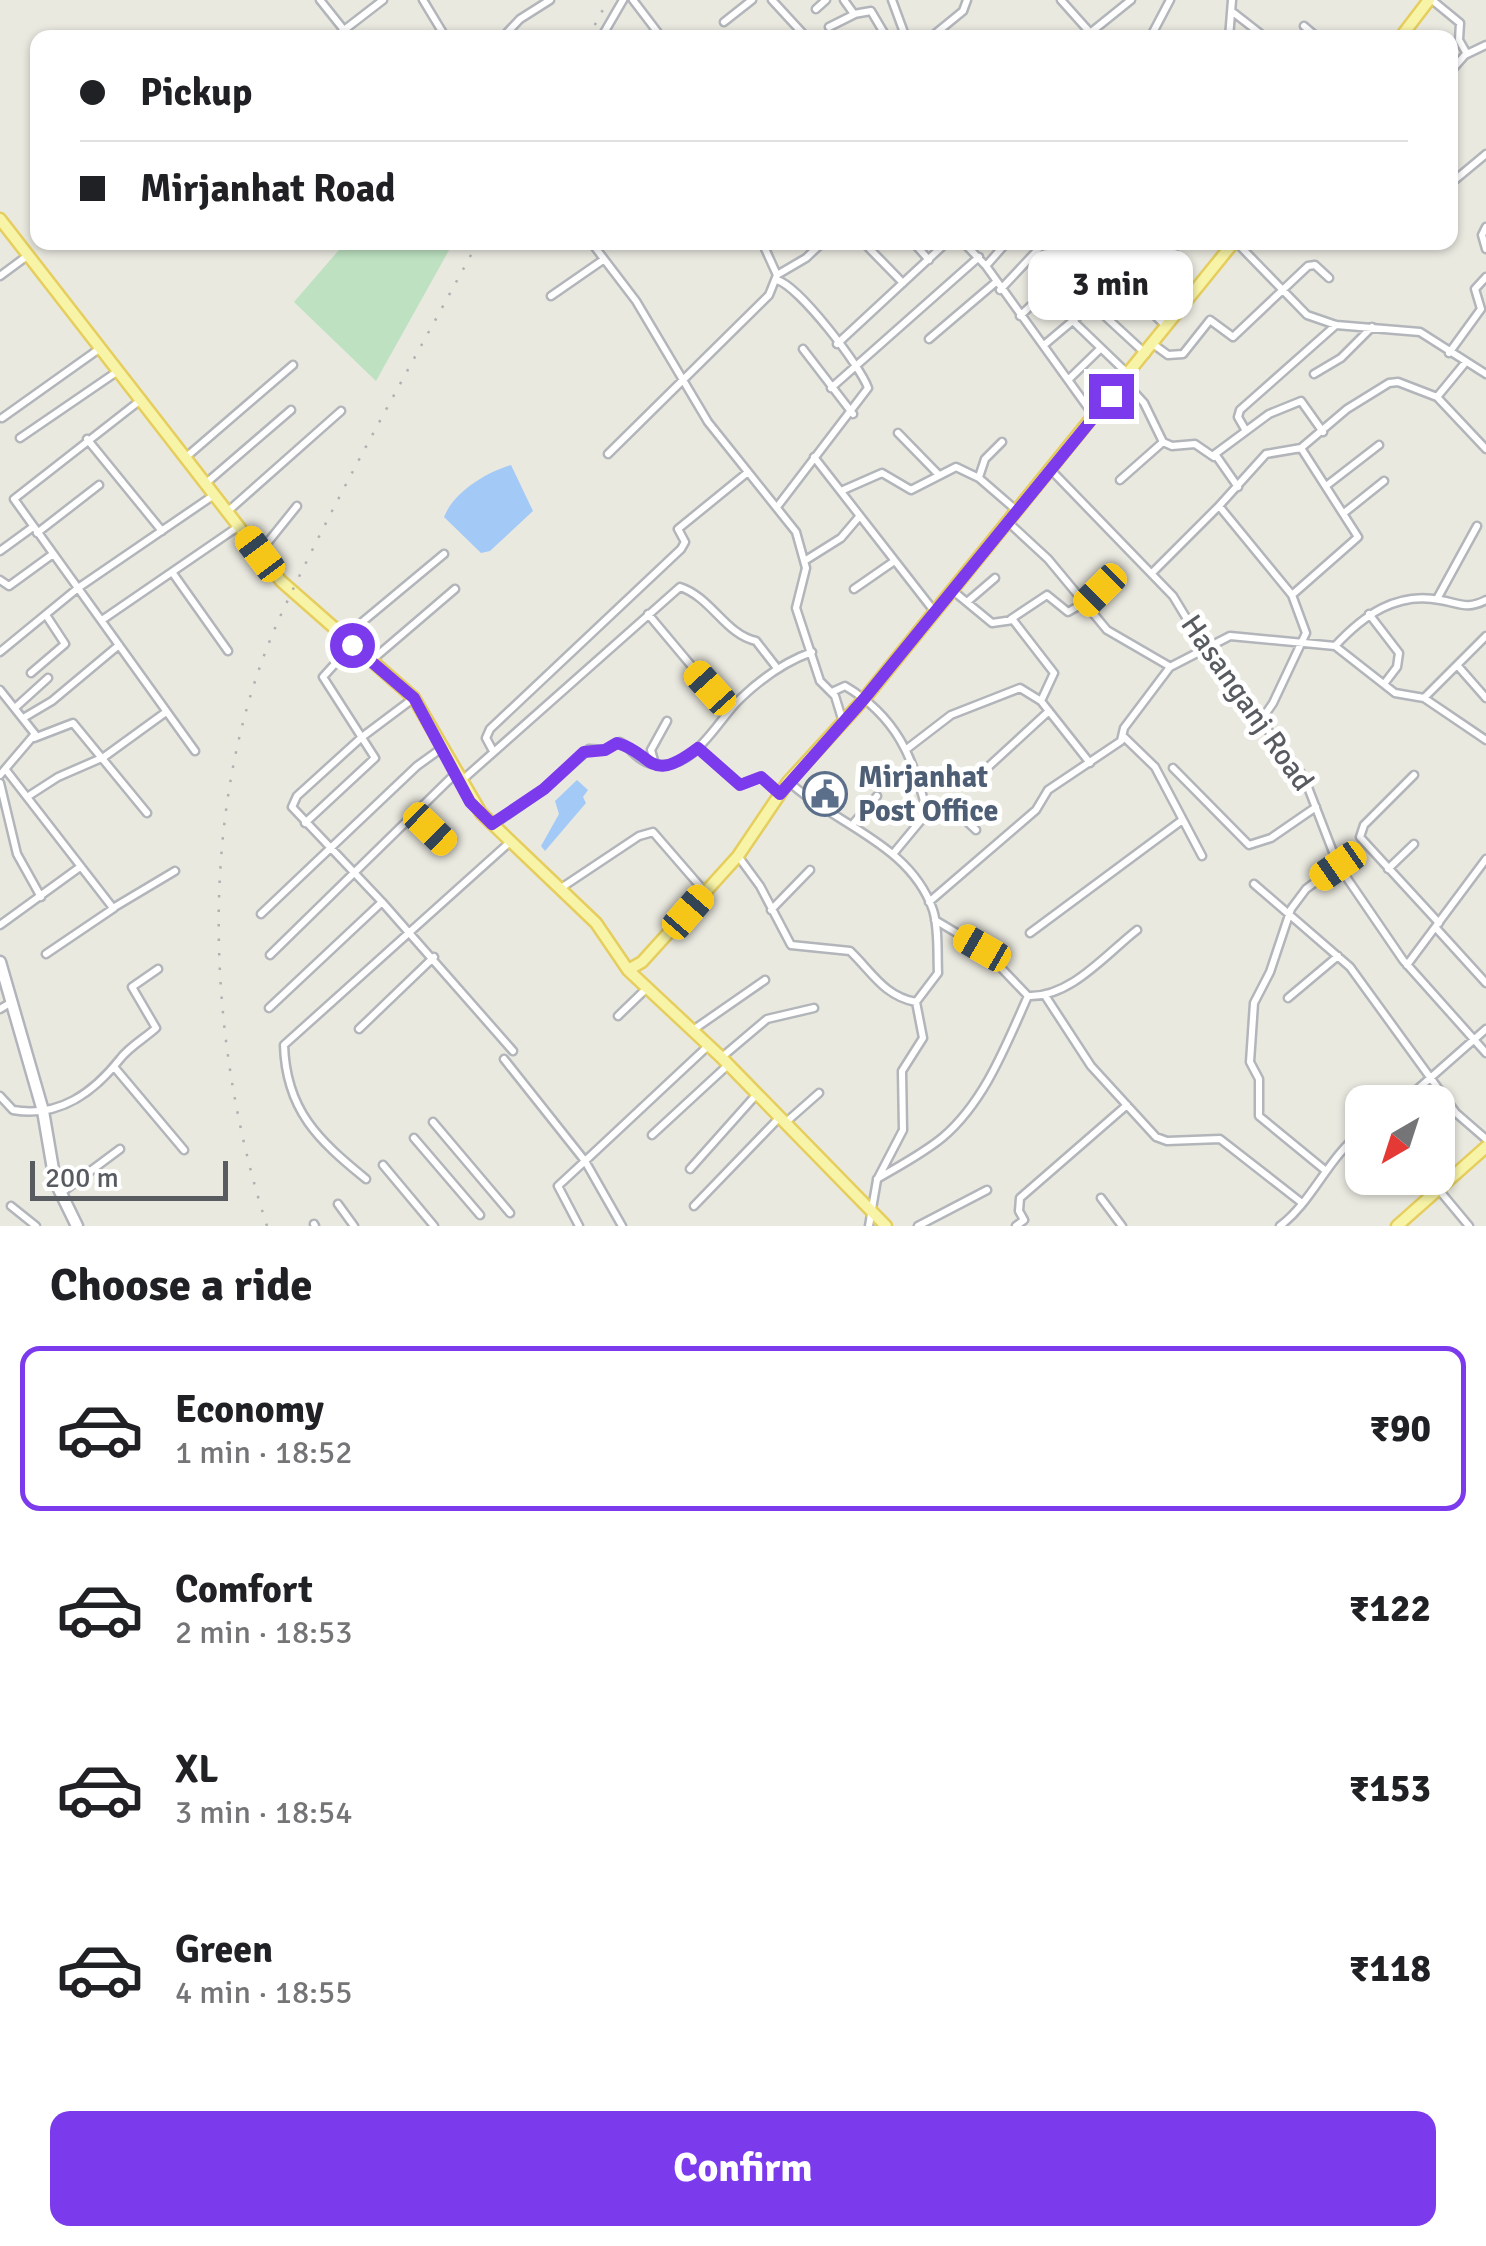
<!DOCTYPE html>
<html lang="en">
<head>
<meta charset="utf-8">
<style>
	body { margin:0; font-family:Signika,sans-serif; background:#f2f2f2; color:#202124; height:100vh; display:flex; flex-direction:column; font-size:38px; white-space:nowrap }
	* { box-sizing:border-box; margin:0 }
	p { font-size:32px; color:#757577 }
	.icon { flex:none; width:55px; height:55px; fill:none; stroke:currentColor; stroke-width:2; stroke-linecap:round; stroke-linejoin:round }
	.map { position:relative; height:1226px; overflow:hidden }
	.details { display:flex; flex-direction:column; background:#fff; flex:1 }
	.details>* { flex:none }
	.top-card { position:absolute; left:30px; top:30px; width:1428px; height:220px; border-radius:20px; box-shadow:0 2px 8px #0004; display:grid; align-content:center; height:220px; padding:0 50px; background:#fff }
	.needle { width:65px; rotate:219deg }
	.controls { position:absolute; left:1345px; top:1085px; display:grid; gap:20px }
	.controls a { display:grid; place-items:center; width:110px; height:110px; border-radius:20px; background:#fff; box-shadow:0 2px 8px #0004; font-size:50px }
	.scale { position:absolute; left:30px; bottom:25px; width:198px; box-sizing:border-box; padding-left:10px; border:5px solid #585b60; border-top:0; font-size:28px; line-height:35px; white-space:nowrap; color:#585b60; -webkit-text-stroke:8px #fff; paint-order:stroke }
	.end { position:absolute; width:45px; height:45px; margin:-22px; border:12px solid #7c3aed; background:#fff; box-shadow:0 0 0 5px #fff }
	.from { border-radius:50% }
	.bubble { position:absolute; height:70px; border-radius:20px; background:#fff; box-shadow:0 2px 8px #0004; font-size:32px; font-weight:800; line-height:70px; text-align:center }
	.car { position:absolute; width:30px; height:60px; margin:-30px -15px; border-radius:12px; box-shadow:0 0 8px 2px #0007; background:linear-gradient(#f5c518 24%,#345 0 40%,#f5c518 0 76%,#345 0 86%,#f5c518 0) }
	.top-card b { display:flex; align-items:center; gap:35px; height:95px; font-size:38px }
	.top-card b+b { border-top:2px solid #e0e0e0 }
	.top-card i { width:25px; height:25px; background:#202124 }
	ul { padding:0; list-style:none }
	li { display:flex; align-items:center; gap:30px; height:165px; margin:0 20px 15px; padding:0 30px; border:5px solid transparent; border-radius:20px }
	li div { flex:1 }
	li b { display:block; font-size:38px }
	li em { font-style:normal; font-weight:800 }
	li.on { border-color:#7c3aed }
	li>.icon { width:90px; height:90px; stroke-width:1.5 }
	h2 { padding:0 50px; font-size:45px; line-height:120px }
	.primary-button { display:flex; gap:20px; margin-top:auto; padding:20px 50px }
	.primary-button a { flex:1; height:115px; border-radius:20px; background:#7c3aed; color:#fff; font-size:40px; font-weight:800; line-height:115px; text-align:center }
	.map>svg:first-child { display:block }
</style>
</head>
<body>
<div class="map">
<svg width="1486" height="1226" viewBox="0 0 1486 1226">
	<rect width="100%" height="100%" fill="#eae9e0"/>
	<path fill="#bde1c1" d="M 345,243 L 453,243 L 376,381 L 294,302 Z"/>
	<path fill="#a3c9f7" d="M 511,465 L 533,511 L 490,551 L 481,553 L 444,517 C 454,492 485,473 511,465 Z
		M 577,780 L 588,790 L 583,797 L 586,803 L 545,851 L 541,846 L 559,814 L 555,801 Z"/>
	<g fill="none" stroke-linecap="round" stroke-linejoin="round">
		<g stroke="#b2b5ba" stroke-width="11">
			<path id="street" d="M 320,0 L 344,30
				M 423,0 L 446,38
				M 633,0 L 662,38
				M 772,0 L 807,38
				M 844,0 L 854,14 L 871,11 L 887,38
				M 892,0 L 906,38
				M 1061,0 L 1095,38
				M 1432,0 L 1460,23 L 1459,40 L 1467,54
				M 816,9 L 826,0
				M 1234,13 L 1266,38
				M 724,22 L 752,0
				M 1304,26 L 1318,38
				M 829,27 L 855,14
				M 1090,33 L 1131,0
				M 335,37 L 383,0
				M 502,38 L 520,19 L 550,0
				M 601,38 L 623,0
				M 930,38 L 963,11 L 967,0
				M 1150,38 L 1170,0
				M 1229,38 L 1232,0
				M 1450,72 L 1465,55 L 1486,45
				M 1450,184 L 1486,154
				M 1486,227 L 1482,235 L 1486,249
				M 591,242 L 636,301 L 708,422 L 796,532 L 806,568 L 796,608 L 820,681 L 835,696 L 843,722
				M 863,242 L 903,283
				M 913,242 L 929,260
				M 963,242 L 986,266 L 1094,416
				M 1131,242 L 1165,284 L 1188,301
				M 1165,242 L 1184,266 L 1166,285
				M 1236,242 L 1307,315 L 1336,325 L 1420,332 L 1486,374
				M 986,266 L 1007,242
				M 777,275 L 806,258 L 823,242
				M 0,276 L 27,256
				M 777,280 C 799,286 861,367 868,388 L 777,507
				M 1121,283 L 1167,327
				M 1000,290 L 1045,242
				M 551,296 L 603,260
				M 1093,305 L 1146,354
				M 1020,316 L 1098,242
				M 1074,322 L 1128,374
				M 929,339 L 996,282
				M 837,344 L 947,242
				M 1153,344 L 1168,355 L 1183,354 L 1210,320 L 1233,337 L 1308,266 L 1315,265 L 1329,278
				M 1044,345 L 1145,260
				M 803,349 L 853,414
				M 1449,353 L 1481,309 L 1475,289 L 1486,277
				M 1314,374 L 1341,358 L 1372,327
				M 1068,380 L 1101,348
				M 1124,381 L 1144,403 L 1163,442 L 1172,446 L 1195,444 L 1214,457
				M 831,388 L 979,257
				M 1437,397 L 1465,363
				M 142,399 L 14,499 L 195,751
				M 2,418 L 99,349
				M 1246,431 L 1238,417 L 1240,410 L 1336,325
				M 898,433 L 938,474
				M 20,438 L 118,371
				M 87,439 L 162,531
				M 608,454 L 769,295 L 777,275 L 762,242
				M 814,457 L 934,611
				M 185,458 L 293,365
				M 1050,469 L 1173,596 L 1204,647 L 1304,777 L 1338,865 L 1403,960 L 1486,1053
				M 979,477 L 985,459 L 1002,442
				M 1120,480 L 1163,442
				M 205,484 L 291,410
				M 1326,486 L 1379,445
				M 1238,487 L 1215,454 L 1269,414 L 1301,401 L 1323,432
				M 841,491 L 882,473 L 911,490 L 956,467 L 979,478 L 1016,510
				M 1219,506 L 1266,454 L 1301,448 L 1347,409 L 1389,383 L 1398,382 L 1437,397 L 1486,449
				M 227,512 L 341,411
				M 1344,513 L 1384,481
				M 1008,522 L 1048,559 L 1107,630 L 1169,666
				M 37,533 L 99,485
				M 0,551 L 33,527
				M 260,552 L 297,506
				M 806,560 L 841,538 L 858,518
				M 172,572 L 228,651
				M 1153,572 L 1219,506 L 1292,595 L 1306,633 L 1273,703 L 1260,722
				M 0,580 L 9,586 L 53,554
				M 854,589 L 893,562
				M 952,590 L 992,623 L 1013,620 L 1054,673 L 1041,701
				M 1292,595 L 1358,537 L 1301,448
				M 1437,599 L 1477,526
				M 967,602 L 995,578
				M 1084,606 L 1117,575
				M 648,614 L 710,688 L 733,706
				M 1369,614 L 1399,653 L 1397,667 L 1384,684
				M 1011,619 L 1047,595 L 1068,612 L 1082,604
				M 102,620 L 239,526
				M 343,638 L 444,554
				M 1335,646 C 1363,616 1396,591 1440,600 C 1459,603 1467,610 1486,600
				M 0,652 L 78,588 L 214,495
				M 372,660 L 455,589
				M 1457,665 L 1486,698
				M 31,673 L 65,644 L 46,615
				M 0,690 L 35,734 L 0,775
				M 832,692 L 845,686 C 896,716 914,758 927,813 L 893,854
				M 1424,698 L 1486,636
				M 16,707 L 48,678
				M 25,717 L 52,701 L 119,645
				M 1124,737 L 1155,767 L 1202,856
				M 34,738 L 73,723 L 147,813
				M 698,748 L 740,785 L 761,777 L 779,793
				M 908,748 L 951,715 L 1020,688 L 1041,701 L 1090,763
				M 493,751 L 486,738 L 490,729 L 681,549 L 685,542 L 678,529 L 748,472
				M 655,764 L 651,750 L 667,721
				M 987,768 L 1049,711
				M 1173,768 L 1249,845 L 1271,838 L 1316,807
				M 6,770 L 113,908 L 175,871
				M 1414,775 L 1364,825 L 1360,837 L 1439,923
				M 460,782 L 680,587 C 711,597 726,635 756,641 L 777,668
				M 789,782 C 836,825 910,844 933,910 C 939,929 937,953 938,973 L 916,1002 L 923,1038 L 902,1071 L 903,1130 L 877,1180 L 869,1226
				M 0,783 L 17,854 L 41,897
				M 27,797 L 58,777 L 104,757 L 166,712
				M 415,815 L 445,844
				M 927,817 L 957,812 L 976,830
				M 305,823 L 375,758 L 323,677 L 352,645
				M 494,824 L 544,789 L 589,749 L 605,750 L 620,742 C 631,748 638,761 651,764 C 694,774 716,721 741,698 C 762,678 784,662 812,652
				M 852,825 L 877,796
				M 738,856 L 760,886 L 791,945 L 850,951 C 872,972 884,996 916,1002
				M 1388,869 L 1414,844
				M 1254,884 L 1350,967 L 1456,1113 L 1486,1139
				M 561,888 L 639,836 L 653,832 L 705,892
				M 382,902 L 292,807 L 297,796 L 362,737 L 414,698
				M 929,902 L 1036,810 L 1048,790 L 1121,741 L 1124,728 L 1170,667 L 1230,636 L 1335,646 L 1395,693 L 1424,698 L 1486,740
				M 771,910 L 810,870
				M 261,914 L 417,766 L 442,748
				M 935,920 L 982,948 L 1028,996 C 1070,998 1105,955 1137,930
				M 0,925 L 80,867
				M 1436,928 L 1486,983
				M 1030,933 L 1181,821
				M 46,954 L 114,908
				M 270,955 L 455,774
				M 1407,965 L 1486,859
				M 1046,997 L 1091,1066 L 1156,1137 L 1167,1141 L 1220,1139 L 1302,1203
				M 1288,998 L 1338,956
				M 269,1008 L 382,902 L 513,1051
				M 0,1009 L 10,1003
				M 618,1016 L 647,988
				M 359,1029 L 434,957
				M 693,1030 L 765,980
				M 722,1057 L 767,1019 L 814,1008
				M 504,1059 L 585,1161 L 708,1046
				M 115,1068 L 184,1150
				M 0,1096 L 13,1110 C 59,1118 93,1093 120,1059 C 129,1047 145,1038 156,1028 L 132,987 L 158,969
				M 1403,1102 L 1486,1029
				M 433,1122 L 510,1213
				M 785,1123 L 819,1093
				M 652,1135 L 728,1065
				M 414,1138 L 480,1215
				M 383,1165 L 434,1226
				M 690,1169 L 756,1095
				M 1326,1171 L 1259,1116 L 1259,1079 L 1250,1062 L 1254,1003 L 1270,972 L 1291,909 L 1306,889 L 1338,865
				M 366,1179 C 318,1140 286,1110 284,1045 L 510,842
				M 877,1179 C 899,1166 924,1153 943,1137 C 985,1101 1006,1045 1028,996
				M 1439,1190 L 1469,1226
				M 61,1193 L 120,1149
				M 1101,1198 L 1122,1226
				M 338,1204 L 354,1226
				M 11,1206 L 36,1226
				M 694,1206 L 779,1118
				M 314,1224 L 315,1226
				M 579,1226 L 558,1186 L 585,1161 L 622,1226
				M 918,1226 L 987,1190
				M 1016,1226 L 1024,1220 L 1019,1211 L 1020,1198 L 1127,1105
				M 1280,1226 C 1313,1201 1328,1157 1362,1132"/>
		</g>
		<g stroke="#b1b4ba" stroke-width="15">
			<path id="secondary" d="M 0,962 L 43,1111 L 55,1181 L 77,1226"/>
		</g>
		<g stroke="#e5ce5e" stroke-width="15">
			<path id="primary" d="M 1400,38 L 1429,0
				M 0,219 L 281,581 L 414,698 L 481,813 L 596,923 L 628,970 L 721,1057 L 886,1226
				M 628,970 L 642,962 L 738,856 L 788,782 L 864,699 L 1234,242
				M 1397,1226 L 1486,1147"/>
		</g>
		<use href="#street" stroke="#fff" stroke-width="6"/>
		<use href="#secondary" stroke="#fff" stroke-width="10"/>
		<use href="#primary" stroke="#f8f4a7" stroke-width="10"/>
		<path stroke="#b0b1b1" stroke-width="2.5" stroke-dasharray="2.5 12" stroke-linecap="butt" d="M 588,38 L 608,0
			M 267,1226 C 204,1032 195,792 286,604 C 344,481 413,362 478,242"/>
	</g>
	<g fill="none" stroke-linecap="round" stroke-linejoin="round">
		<path stroke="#7c3aed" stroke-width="12" d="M 352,645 L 414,698 L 470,802 L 492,824 L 544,789 L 584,752 L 605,750 L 617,743 C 654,753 648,786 698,748 L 740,785 L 761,777 L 780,794 L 864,699 L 1111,396"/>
	</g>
	<defs>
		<g id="civic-ring" transform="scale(2.25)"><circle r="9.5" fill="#fff" stroke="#5c6f8a" stroke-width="1.5"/><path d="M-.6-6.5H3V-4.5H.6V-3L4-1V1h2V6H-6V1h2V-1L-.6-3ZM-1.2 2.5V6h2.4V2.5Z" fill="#5c6f8a"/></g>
	</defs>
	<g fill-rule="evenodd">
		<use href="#civic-ring" x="825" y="794"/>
	</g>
	<g text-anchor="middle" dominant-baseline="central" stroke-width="10" stroke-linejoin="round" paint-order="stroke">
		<g font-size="30" fill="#585b60" stroke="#fff">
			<text transform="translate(1247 703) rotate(55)">Hasanganj Road</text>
		</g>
		<g font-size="30" font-weight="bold" fill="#4e5e75" stroke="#fff" text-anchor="start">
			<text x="858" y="777">Mirjanhat<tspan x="858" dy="34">Post Office</tspan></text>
		</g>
	</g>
</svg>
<div class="controls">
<a><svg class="needle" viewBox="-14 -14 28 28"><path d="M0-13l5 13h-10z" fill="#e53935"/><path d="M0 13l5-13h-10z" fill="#757577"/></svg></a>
</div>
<div class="scale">200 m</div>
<i class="end from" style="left:352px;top:645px"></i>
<i class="end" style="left:1111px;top:396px"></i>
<div class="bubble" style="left:1028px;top:250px;width:165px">3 min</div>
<i class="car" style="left:260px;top:554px;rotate:323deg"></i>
<i class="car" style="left:1100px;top:590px;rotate:225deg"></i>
<i class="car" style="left:710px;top:688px;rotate:318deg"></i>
<i class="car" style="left:430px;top:829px;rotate:134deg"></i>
<i class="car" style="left:1338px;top:866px;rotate:235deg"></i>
<i class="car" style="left:688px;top:912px;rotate:41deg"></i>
<i class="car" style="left:982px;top:948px;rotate:300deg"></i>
<div class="top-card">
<b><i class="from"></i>Pickup</b>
<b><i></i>Mirjanhat Road</b>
</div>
</div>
<section class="details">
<h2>Choose a ride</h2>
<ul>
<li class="on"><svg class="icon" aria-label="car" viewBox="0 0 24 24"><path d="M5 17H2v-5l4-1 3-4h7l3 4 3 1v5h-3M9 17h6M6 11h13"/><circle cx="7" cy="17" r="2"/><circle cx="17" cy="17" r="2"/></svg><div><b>Economy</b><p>1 min · 18:52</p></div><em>₹90</em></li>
<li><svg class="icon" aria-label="car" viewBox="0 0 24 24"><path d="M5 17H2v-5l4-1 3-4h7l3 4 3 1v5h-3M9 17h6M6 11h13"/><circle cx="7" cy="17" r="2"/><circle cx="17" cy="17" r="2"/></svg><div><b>Comfort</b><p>2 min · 18:53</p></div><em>₹122</em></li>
<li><svg class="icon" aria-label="car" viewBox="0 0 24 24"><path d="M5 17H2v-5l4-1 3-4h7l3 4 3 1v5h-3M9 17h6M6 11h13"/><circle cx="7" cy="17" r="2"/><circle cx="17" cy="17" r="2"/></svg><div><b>XL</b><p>3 min · 18:54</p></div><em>₹153</em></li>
<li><svg class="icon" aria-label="car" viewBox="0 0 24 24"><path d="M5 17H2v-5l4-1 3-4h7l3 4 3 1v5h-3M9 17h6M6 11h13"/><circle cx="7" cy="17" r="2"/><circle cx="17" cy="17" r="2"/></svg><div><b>Green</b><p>4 min · 18:55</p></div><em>₹118</em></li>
</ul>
<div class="primary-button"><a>Confirm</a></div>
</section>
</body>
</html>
